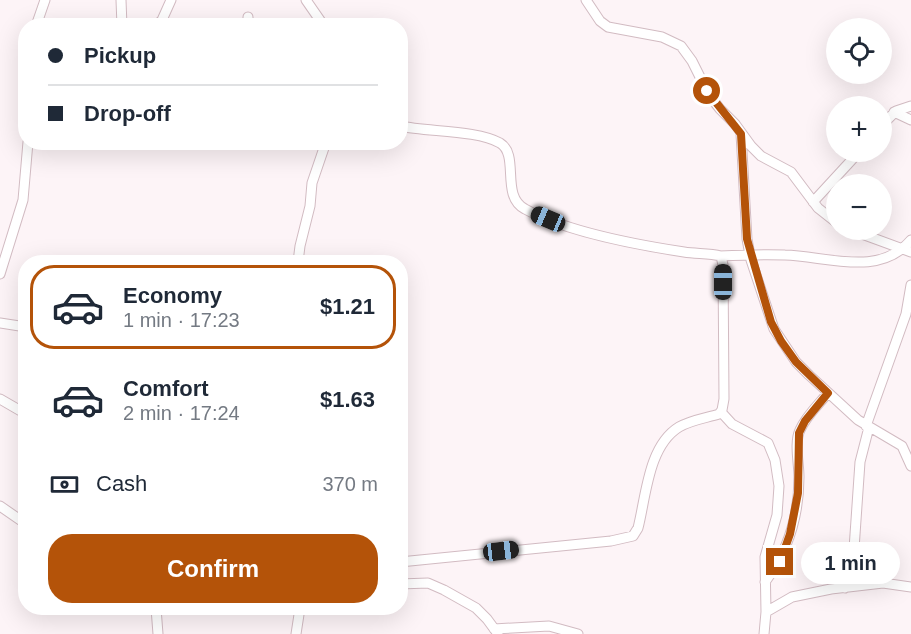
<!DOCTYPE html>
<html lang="en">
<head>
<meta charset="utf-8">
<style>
	body { margin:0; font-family:Arial,sans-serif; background:#f6f6f7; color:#1f2937; height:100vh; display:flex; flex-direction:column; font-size:22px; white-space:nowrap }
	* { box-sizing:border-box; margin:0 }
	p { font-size:20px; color:#747a83 }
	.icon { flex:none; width:33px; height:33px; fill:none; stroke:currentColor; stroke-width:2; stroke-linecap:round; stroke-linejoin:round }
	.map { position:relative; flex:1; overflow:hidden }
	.details { position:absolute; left:18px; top:255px; width:390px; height:360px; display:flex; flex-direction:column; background:#fff; border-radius:24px; box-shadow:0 6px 24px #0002 }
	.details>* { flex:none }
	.hud { position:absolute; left:18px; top:18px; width:390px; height:132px; border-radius:24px; box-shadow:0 6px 24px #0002; display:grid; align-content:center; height:132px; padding:0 30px; background:#fff }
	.tools { position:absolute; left:826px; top:18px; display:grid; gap:12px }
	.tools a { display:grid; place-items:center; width:66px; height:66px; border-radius:50%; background:#fff; box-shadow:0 6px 24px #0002; font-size:30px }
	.end { position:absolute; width:27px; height:27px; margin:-14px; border:8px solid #b45309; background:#fff; box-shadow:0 0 0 3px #fff }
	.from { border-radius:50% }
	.bubble { position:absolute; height:42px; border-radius:21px; background:#fff; box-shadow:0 6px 24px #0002; font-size:20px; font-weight:800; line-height:42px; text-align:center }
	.car { position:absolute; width:18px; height:36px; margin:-18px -9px; border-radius:8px; box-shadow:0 0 4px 2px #0007; background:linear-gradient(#222 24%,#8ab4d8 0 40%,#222 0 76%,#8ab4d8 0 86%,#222 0) }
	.hud b { display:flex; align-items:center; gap:21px; height:57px; font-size:22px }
	.hud b+b { border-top:2px solid #e0e1e3 }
	.hud i { width:15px; height:15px; background:#1f2937 }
	ul { padding:10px 0 0; list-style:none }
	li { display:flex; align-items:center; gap:18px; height:84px; margin:0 12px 9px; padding:0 18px; border:3px solid transparent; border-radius:24px }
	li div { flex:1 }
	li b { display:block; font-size:22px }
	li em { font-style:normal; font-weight:800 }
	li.current { border-color:#b45309 }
	li>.icon { width:54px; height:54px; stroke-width:1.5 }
	.pay { display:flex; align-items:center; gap:15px; height:66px; padding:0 30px; font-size:22px }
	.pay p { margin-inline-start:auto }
	.cta { display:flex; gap:12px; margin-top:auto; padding:12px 30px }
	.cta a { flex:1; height:69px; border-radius:24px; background:#b45309; color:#fff; font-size:24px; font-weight:800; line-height:69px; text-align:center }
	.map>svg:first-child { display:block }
</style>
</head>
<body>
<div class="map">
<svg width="911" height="634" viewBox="0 0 911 634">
	<rect width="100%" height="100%" fill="#fdf4f7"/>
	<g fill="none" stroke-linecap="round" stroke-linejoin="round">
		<g stroke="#d2bbc2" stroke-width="11">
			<path id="minor" d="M 121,0 L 122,26
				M 306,0 L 324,26
				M 586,0 L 600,21 L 608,27 L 662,37 L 681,46 L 692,61 L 709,95 L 720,109 L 735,124 L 751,146 L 761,156 L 791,172 L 818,208 L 837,223
				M 248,17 L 248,26
				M 36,26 L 45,0
				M 156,26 L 162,20 L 171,0
				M 894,112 L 911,120
				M 882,125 L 896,111 L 911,106
				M 400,126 C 428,132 477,130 500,143 C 520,155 500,196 525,209 C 565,231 638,245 684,252 C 696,254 709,253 721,256 L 723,265 L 724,399 L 722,410 L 719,414 C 706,418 691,420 679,427 C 648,446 646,497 638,528 L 633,536 L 611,541 L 400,562
				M 741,134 L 747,239 L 751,260 L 774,329 L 796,362 L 809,375 L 858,420 L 902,446 L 911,466
				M 813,202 L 859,152
				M 851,230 L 911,252
				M 720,256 C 741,255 764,254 785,255 C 826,256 879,278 911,240
				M 298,262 L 300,246 L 310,206 L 312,183 L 326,142
				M 0,274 L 23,200 L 28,142
				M 0,323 L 26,327
				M 0,399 L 26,414
				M 721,412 L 732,424 L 768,443 L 775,460 L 779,486 L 777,515 L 765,557 L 766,612 L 764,634
				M 866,426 L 906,314 L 911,285
				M 0,506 L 26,524
				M 765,582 C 788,551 799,515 799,477 C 799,463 794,443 800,430 C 806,416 819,404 828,393
				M 400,584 L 428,583 L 444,590 L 476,608 L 487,619 L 498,634
				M 845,588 L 854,549 L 860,462 L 869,427
				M 156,608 L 158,634
				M 766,612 L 792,597 L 831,589 L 883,583 L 911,587
				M 494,629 L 549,626 L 578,634
				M 296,634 L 300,608"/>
		</g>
		<use href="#minor" stroke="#fff" stroke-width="9"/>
	</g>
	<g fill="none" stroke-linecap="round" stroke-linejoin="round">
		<path stroke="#b45309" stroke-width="8" d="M 707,91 L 741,134 L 747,239 L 771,322 L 781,341 L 796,362 L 828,393 L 805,421 L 799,433 L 798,493 L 790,534 L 780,562"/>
	</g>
</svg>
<div class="tools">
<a><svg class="icon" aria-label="locate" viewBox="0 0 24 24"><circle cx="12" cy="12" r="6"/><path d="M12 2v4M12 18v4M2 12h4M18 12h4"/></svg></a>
<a>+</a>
<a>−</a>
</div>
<i class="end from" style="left:707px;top:91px"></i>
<i class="end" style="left:780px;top:562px"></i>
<div class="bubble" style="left:801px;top:542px;width:99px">1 min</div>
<i class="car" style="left:548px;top:219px;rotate:293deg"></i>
<i class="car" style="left:723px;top:282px;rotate:0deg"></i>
<i class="car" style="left:501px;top:551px;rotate:83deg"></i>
<div class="hud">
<b><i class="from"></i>Pickup</b>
<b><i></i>Drop-off</b>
</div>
<section class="details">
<ul>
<li class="current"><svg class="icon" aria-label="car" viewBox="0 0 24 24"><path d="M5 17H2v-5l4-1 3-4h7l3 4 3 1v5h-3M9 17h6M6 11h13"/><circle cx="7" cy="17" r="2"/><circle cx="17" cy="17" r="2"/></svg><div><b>Economy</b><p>1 min · 17:23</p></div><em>$1.21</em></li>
<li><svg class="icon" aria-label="car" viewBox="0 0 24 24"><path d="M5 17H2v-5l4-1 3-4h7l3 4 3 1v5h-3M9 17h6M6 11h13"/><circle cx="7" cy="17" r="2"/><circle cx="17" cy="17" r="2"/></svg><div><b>Comfort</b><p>2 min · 17:24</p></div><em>$1.63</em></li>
</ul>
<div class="pay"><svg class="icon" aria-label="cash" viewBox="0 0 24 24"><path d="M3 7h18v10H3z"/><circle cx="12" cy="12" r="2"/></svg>Cash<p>370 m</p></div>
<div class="cta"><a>Confirm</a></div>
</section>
</div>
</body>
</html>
